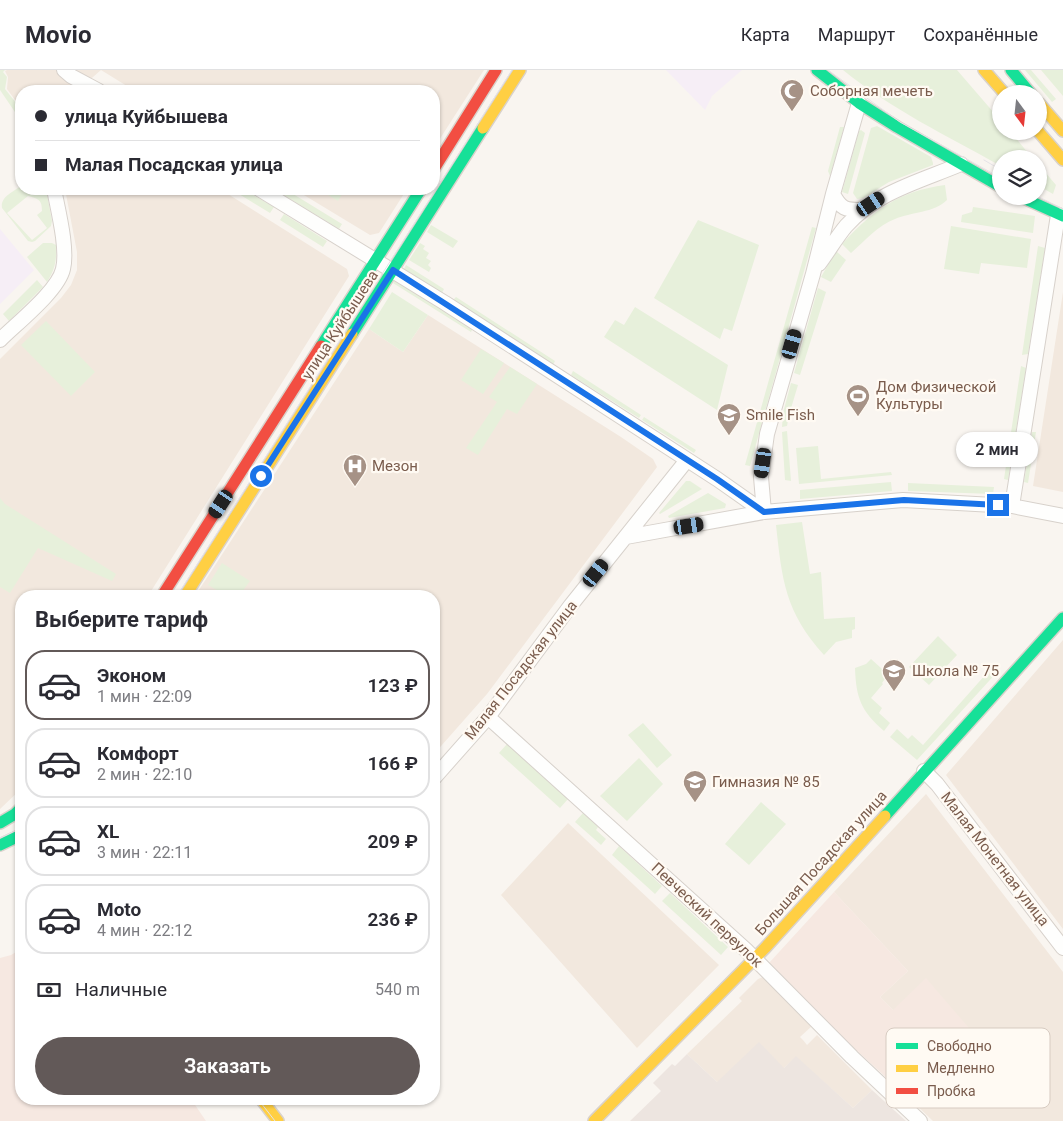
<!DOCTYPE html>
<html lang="ru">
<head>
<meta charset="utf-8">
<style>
	body { margin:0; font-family:Roboto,sans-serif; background:#f7f7f7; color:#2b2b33; height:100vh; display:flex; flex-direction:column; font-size:19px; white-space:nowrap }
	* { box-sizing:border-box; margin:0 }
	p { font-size:16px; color:#7c7c81 }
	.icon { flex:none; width:28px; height:28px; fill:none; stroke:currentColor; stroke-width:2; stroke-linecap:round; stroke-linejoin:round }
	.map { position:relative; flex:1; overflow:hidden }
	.sheet { position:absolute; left:15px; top:520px; width:425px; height:515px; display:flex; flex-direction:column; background:#fff; border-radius:20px; box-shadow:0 1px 4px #0004 }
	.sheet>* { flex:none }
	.guide { position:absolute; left:15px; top:15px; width:425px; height:110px; border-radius:20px; box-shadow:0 1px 4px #0004; display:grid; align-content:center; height:110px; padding:0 20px; background:#fff }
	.needle { width:32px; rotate:165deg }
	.buttons { position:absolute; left:992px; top:15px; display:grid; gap:10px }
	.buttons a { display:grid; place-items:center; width:55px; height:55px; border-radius:50%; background:#fff; box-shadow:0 1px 4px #0004; font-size:25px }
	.end { position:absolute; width:22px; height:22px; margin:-11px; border:6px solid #1a73e8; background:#fff; box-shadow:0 0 0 2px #fff }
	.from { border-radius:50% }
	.bubble { position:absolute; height:35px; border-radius:18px; background:#fff; box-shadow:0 1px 4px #0004; font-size:16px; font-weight:600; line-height:35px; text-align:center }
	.car { position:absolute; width:15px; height:30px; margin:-15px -8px; border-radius:6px; box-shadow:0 0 4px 1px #0007; background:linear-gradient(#222 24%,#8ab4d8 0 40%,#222 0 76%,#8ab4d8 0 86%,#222 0) }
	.guide b { display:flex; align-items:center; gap:18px; height:48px; font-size:19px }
	.guide b+b { border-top:1px solid #e1e1e2 }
	.guide i { width:12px; height:12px; background:#2b2b33 }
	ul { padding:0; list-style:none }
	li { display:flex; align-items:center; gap:15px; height:70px; margin:0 10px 8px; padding:0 10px; border:2px solid #e1e1e2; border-radius:20px }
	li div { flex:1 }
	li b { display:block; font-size:19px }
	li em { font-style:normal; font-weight:600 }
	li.selected { border-color:#625958 }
	li>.icon { width:45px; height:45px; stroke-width:1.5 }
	h2 { padding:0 20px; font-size:22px; line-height:60px }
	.pay { display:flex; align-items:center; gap:12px; height:55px; padding:0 20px; font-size:19px }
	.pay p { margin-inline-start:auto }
	.action { display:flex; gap:10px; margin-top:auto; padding:10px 20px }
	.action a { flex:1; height:58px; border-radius:30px; background:#625958; color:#fff; font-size:20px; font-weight:600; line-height:58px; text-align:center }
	header { display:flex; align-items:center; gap:30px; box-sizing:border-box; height:70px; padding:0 25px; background:#fff; border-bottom:1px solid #e1e1e2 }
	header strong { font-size:24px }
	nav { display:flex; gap:28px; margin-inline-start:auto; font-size:18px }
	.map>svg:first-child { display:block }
</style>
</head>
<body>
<header>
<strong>Movio</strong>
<nav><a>Карта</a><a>Маршрут</a><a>Сохранённые</a></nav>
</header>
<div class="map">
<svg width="1063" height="1051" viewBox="0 0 1063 1051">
	<rect width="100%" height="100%" fill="#f9f5f0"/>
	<path fill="#f2e8de" d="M 7,0 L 484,0 L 434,78 L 434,21 L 135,21 L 101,0 L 77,21 L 21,21 L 21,38 L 7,19 L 8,7 L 5,1 Z
		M 65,119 L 220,119 L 347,199 L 349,206 L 148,526 L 21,526 L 21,719 L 0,739 L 0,289 L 61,228 L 71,215 L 77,200 L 77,182 Z
		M 294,119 L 407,119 L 379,163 L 370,165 Z
		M 1063,222 L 1063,422 L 1033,416 Z
		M 428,245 L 621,367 L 653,389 L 657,397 L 487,624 L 434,684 L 434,526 L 195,526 L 369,259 L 403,282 Z
		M 1063,570 L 1063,859 L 946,705 Z
		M 926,724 L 1063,902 L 1063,1051 L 933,1051 L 913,1032 L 981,972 L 893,940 L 880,927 L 908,901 L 834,822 Z
		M 568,753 L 719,895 L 637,978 L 501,825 Z
		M 763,907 L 812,956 L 800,967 L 803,970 L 807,975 L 817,965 L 872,1020 L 853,1038 L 796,987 L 784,998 L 717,1012 L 687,984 L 742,931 L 739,928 L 758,909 Z"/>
	<path fill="#f6e8e1" d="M 834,822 L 908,901 L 880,927 L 893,940 L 926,908 L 981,972 L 913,1032 L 854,978 L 769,893 Z
		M 21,879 L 21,1029 L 191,1029 L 206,1051 L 0,1051 L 0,888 L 11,885 Z"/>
	<path fill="#ede5e0" d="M 759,972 L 784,998 L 796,986 L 853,1038 L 872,1020 L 906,1051 L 630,1051 L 661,1021 L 653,1013 L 672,994 L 675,996 L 687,984 L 717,1012 Z"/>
	<path fill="#f6eef6" d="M 666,0 L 742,0 L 712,26 L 705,40 Z
		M 0,159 L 34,200 L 0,234 Z"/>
	<path fill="#e7f0db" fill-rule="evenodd" d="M 0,0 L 5,0 L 3,2 L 7,7 L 5,19 L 21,39 L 19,48 L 0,20 Z
		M 843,0 L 957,0 L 1001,51 L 1001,61 L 1010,61 L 1033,89 L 1001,89 L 1001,96 C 947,66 891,39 843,0 Z
		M 1025,0 L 1031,0 L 1056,29 L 1052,32 Z
		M 1041,0 L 1063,0 L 1063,26 Z
		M 877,56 L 931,87 L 933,93 L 933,95 L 889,112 L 863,128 L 857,129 L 853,123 L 871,58 Z
		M 840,57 L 844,57 L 830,106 L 828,101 Z
		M 861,60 L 865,63 L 848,124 L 842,122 L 859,61 Z
		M 1039,95 L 1056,115 L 1053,124 L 1039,116 Z
		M 945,115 L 947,130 C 934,143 911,142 895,149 C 878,155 865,171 851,183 L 842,174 C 872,141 899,121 945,115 Z
		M 21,116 L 21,119 L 46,119 L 52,151 L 51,156 L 35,171 L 32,172 L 28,171 L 2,138 C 0,127 13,122 21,116 ZM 28,126 C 39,129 42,130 42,141 L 37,145 L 47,158 L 32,170 L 7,143 Z
		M 235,119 L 243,119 L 274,137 L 270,143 L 234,121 Z
		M 285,119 L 342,154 L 339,159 L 282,124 Z
		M 318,119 L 345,119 L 338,131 Z
		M 973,137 L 1035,146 L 1033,163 L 961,152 L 962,145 L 972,142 Z
		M 284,144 L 327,171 L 323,177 L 280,150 Z
		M 698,150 L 759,175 L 732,261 L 724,258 L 720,269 L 654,228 Z
		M 431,155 L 458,171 L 453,178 L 427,162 Z
		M 951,156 L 1031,169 L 1027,198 L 981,193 L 979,204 L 944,199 Z
		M 812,157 L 816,158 L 750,396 L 745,395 Z
		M 43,173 L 52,173 L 56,175 C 57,189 55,200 47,212 L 27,187 Z
		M 420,173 L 425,176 L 423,179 L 429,183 L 426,188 L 431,191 L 428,195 L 431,198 L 429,202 L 409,190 Z
		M 1038,176 L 1045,178 L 1028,284 L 1022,285 Z
		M 836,181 L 846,190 L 831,212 L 821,207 Z
		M 406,195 L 444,219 L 442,223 L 404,199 Z
		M 396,209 L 473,258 L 471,262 L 393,213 Z
		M 37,210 L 43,217 L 9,251 L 3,244 Z
		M 818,218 L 826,222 L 800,305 L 794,303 Z
		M 392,222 L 428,245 L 403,282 L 369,259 Z
		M 456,227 L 555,291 L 553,295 L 453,230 Z
		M 635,237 L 728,295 L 717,340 L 604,267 L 615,250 L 624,255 Z
		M 46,251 L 95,302 L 71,326 L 21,275 Z
		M 481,279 L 504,293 L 483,324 L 461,310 Z
		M 1021,296 L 1026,298 L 1008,410 L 1004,409 Z
		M 510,297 L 537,314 L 517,344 L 507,339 L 478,385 L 466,378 L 497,332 L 489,327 Z
		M 573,301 L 641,345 L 639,348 L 571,305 Z
		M 791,313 L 798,315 L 789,345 L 787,356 L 782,357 L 783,343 Z
		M 644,347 L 696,380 L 694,383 L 642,350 Z
		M 787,361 L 791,411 L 785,410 L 782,362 Z
		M 1032,362 L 1036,362 L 1028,413 L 1024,412 Z
		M 818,376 L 821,409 L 891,402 L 892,405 L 799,414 L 796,378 Z
		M 686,411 L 690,411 L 702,419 L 660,444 L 659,443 Z
		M 891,412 L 892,421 L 800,429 L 800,420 Z
		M 908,413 L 994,417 L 993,424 L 908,421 Z
		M 708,423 L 726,434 L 725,438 L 669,448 L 668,446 Z
		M 0,428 L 5,434 L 116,504 L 112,511 L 38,478 L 10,523 L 0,517 Z
		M 802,452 L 810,504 L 821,502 L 824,549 L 855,547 L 855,559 L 852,560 L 852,568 L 836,572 L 824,585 C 785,542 782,510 776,455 Z
		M 222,493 L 250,511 L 239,526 L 227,526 L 208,515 Z
		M 938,566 L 957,585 L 929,615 L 909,597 Z
		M 871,589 L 891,607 L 890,608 L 887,606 L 882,613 L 883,614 L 871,628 L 882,638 L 879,643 L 890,653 L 884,661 C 861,641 856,628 855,598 L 866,594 Z
		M 994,595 L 999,600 L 917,690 L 890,667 L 897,659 L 908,669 L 912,665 L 923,675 Z
		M 643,653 L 672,685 L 657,698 L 628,665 Z
		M 507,674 L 568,729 L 560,738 L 499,683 Z
		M 639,688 L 663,714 L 627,751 L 600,726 Z
		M 761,732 L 786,754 L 749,795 L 725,774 Z
		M 583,743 L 598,757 L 596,760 L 606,769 L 601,775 L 575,752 Z
		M 619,776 L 662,816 L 655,824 L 612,785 Z
		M 670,823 L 728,877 L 721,885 L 662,831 Z"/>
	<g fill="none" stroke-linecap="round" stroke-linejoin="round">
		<g stroke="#d7d1cb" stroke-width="16">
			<path id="street" d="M 64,0 L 71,6 L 99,21
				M 259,119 L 445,233 L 717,409 L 764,442
				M 833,124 C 841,139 845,140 862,140
				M 819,194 C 828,182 836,168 846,156 C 876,122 921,111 961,94
				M 0,270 C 17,253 58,221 63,199 C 68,179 58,140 54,119
				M 1012,436 L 1058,145
				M 764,442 L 761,407 L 767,364 L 813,204 L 833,124 L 859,33
				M 626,467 L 764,442 L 903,430 L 1012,436 L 1063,446
				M 488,647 L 746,880 L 852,987 L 920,1051
				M 924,701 L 937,714 L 1063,878
				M 434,708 L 488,647 L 571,535 L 687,390"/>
		</g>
		<g stroke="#d9d2cb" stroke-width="14">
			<path id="fast" d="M 817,0 L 859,33 L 897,57 L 1001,117
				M 1011,0 L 1031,24
				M 1019,126 L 1063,146
				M 352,264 L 483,58
				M 321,276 L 421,119
				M 885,746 L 1063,548
				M 0,753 L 15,744 L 21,738
				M 0,775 L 21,765"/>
		</g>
		<g stroke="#d9d2cb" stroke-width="14">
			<path id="slow" d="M 984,0 L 1005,24
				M 1039,33 L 1063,61
				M 483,58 L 520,0
				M 1038,61 L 1063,90
				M 185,526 L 352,264
				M 261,1029 L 278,1051
				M 594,1051 L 765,878 L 885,746"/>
		</g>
		<g stroke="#d9d2cb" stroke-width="14">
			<path id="jam" d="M 434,99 L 496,0
				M 162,526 L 321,276"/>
		</g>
		<use href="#street" stroke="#fefefd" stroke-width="14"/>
		<use href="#fast" stroke="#16e098" stroke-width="11"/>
		<use href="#slow" stroke="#ffcf43" stroke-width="11"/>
		<use href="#jam" stroke="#f24e42" stroke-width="11"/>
		<path stroke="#e6e3e7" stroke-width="1" d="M 828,0 L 900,52 L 1001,108
			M 984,90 L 1001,100
			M 1037,126 L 1063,139
			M 177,526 L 512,0
			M 0,768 L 21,758
			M 258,1029 L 275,1051"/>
	</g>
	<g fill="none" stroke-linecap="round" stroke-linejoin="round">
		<path stroke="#1a73e8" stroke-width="6" d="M 261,406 L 393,200 L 717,409 L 764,442 L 904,430 L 998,435"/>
	</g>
	<defs>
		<g id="mosque-pin" transform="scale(1.25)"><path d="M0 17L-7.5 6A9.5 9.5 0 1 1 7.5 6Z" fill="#a69286" stroke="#fffaf3"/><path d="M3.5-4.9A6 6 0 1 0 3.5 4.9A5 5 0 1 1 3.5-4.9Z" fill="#fff"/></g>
		<g id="stadium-pin" transform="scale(1.25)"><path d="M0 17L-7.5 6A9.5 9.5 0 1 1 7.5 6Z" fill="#a69286" stroke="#fffaf3"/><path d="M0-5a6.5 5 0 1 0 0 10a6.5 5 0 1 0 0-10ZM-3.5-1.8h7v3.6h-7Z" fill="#fff"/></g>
		<g id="school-pin" transform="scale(1.25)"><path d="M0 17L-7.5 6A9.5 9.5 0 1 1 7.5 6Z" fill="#a69286" stroke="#fffaf3"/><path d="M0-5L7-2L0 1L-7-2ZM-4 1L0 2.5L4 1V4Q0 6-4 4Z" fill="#fff"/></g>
		<g id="hospital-pin" transform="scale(1.25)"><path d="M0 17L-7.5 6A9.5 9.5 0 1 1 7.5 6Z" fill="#a69286" stroke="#fffaf3"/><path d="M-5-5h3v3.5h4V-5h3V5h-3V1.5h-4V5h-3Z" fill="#fff"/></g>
	</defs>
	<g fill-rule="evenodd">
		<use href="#mosque-pin" x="792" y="21"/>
		<use href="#stadium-pin" x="858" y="326"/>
		<use href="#school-pin" x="729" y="345"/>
		<use href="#hospital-pin" x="355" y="396"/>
		<use href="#school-pin" x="894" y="601"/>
		<use href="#school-pin" x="695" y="712"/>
	</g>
	<g text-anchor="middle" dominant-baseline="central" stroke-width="4.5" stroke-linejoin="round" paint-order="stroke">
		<g font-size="15" fill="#7a5c4d" stroke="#fffaf3" text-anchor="start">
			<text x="810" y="21">Соборная мечеть</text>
			<text x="876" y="317">Дом Физической<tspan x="876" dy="17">Культуры</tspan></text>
			<text x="746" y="345">Smile Fish</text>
			<text x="372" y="396">Мезон</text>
			<text x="912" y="601">Школа № 75</text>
			<text x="712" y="712">Гимназия № 85</text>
		</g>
		<g font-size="15" fill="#7a5c4d" stroke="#fffaf3">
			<text transform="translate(340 255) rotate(-57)">улица Куйбышева</text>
			<text transform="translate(521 600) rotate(-52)">Малая Посадская улица</text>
			<text transform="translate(995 789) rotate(52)">Малая Монетная улица</text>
			<text transform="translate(821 793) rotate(-48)">Большая Посадская улица</text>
			<text transform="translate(707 845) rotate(43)">Певческий переулок</text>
		</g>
	</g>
	<rect x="886" y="958" width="164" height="80" rx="8" fill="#fffaf3" stroke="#d7cbc1" stroke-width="1"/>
	<rect x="896" y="973" width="22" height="6" fill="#16e098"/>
	<rect x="896" y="995" width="22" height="7" fill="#ffcf43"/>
	<rect x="896" y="1018" width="22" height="6" fill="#f24e42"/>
	<g font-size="14" fill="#7a5c4d">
		<text x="927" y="981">Свободно</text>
		<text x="927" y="1003">Медленно</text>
		<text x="927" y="1026">Пробка</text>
	</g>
</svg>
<div class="buttons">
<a><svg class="needle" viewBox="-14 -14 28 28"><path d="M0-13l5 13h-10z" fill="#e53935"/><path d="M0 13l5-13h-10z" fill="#7c7c81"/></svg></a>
<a><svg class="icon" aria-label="layers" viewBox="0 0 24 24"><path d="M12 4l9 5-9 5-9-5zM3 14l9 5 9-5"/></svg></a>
</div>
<i class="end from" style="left:261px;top:406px"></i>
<i class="end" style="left:998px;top:435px"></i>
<div class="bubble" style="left:956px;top:362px;width:82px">2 мин</div>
<i class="car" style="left:871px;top:134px;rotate:56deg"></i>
<i class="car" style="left:792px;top:274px;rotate:16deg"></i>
<i class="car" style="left:763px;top:393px;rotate:188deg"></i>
<i class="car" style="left:221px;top:434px;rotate:213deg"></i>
<i class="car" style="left:689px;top:456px;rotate:81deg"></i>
<i class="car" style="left:596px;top:503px;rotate:39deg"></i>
<div class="guide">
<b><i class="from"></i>улица Куйбышева</b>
<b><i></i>Малая Посадская улица</b>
</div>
<section class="sheet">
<h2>Выберите тариф</h2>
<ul>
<li class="selected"><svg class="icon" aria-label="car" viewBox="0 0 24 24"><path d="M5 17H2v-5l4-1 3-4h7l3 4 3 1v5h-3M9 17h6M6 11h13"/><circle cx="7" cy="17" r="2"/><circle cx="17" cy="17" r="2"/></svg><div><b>Эконом</b><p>1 мин · 22:09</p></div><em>123 ₽</em></li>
<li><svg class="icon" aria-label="car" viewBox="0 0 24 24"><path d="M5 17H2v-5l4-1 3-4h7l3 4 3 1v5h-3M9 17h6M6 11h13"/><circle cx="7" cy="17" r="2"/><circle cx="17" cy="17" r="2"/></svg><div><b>Комфорт</b><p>2 мин · 22:10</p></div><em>166 ₽</em></li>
<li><svg class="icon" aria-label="car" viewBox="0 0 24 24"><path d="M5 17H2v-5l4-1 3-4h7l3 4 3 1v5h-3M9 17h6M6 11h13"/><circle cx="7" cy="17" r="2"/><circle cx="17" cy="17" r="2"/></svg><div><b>XL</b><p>3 мин · 22:11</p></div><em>209 ₽</em></li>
<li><svg class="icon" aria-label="car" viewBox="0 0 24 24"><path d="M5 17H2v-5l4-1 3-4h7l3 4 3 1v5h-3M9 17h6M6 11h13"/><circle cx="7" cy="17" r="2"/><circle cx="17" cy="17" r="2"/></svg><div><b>Moto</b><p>4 мин · 22:12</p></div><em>236 ₽</em></li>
</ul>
<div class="pay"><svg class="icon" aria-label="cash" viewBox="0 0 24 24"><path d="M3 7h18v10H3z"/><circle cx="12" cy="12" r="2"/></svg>Наличные<p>540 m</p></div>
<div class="action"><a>Заказать</a></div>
</section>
</div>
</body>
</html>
